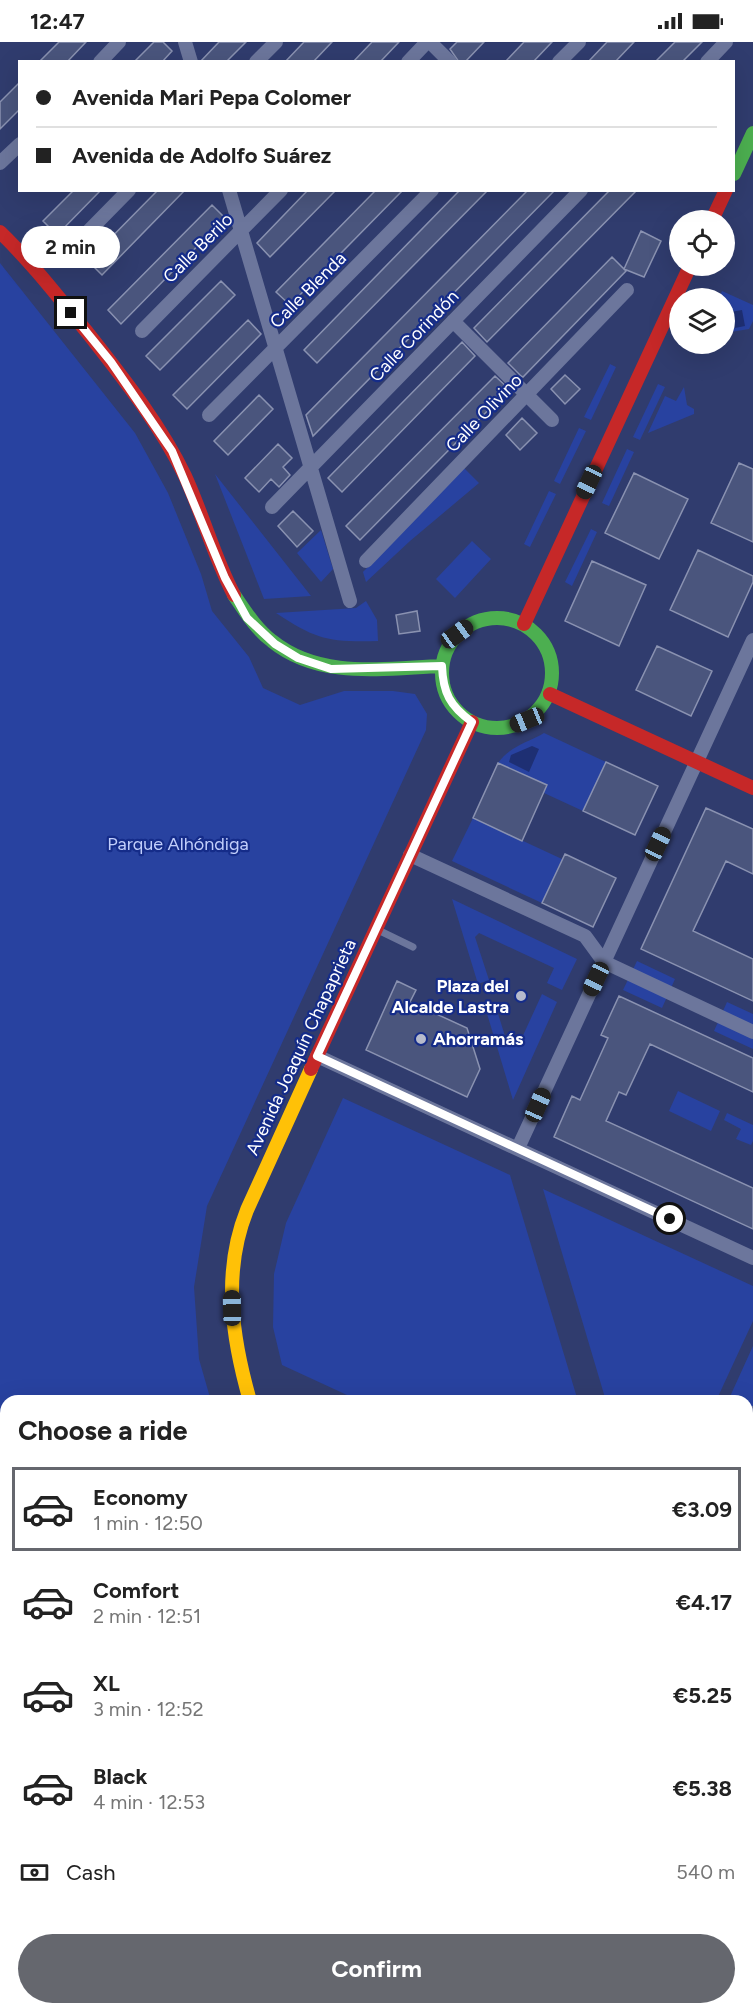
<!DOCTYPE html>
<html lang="en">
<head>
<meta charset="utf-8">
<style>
	body { margin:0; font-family:Figtree,sans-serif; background:#f6f6f6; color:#222; height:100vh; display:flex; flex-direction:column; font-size:22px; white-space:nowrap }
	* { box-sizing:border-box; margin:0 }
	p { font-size:20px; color:#767676 }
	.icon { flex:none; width:33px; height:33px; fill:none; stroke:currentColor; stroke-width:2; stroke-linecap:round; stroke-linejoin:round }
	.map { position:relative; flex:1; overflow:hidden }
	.details { position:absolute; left:0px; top:1353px; width:753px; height:620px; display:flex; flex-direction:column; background:#fff; border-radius:18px 18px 0 0; box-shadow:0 6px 24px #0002 }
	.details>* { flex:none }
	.top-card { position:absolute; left:18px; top:18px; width:717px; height:132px; border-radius:0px; box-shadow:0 6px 24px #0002; display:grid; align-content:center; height:132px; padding:0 18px; background:#fff }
	.buttons { position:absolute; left:669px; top:168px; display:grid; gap:12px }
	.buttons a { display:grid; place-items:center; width:66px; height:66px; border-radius:50%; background:#fff; box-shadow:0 6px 24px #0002; font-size:30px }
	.end { position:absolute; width:27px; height:27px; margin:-14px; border:8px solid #fff; background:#111; box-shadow:0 0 0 3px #111 }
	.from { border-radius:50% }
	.bubble { position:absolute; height:42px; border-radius:21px; background:#fff; box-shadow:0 6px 24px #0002; font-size:20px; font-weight:700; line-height:42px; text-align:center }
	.car { position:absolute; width:18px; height:36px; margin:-18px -9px; border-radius:8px; box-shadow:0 0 4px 2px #0007; background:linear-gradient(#222 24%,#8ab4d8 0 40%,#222 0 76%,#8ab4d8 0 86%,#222 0) }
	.top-card b { display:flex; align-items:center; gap:21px; height:57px; font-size:22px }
	.top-card b+b { border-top:2px solid #e0e0e0 }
	.top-card i { width:15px; height:15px; background:#222 }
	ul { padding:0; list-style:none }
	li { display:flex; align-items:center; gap:18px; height:84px; margin:0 12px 9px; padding:0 6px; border:3px solid transparent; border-radius:0px }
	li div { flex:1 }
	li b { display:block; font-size:22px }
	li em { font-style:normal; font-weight:700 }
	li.current { border-color:#65676e }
	li>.icon { width:54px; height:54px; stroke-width:1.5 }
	h2 { padding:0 18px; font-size:27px; line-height:72px }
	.pay { display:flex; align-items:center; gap:15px; height:66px; padding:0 18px; font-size:22px }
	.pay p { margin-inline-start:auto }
	.action { display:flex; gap:12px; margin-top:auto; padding:12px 18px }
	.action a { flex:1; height:69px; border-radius:36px; background:#65676e; color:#fff; font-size:24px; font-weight:700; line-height:69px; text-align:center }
	.status { display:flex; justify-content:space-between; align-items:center; height:42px; padding:0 30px; background:#fff; direction:ltr }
	.status svg { height:16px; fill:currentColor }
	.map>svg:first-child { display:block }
</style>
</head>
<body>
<div class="status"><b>12:47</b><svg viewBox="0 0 49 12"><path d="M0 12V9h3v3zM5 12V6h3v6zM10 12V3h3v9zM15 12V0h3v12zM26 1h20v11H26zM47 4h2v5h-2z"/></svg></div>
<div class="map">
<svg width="753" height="1972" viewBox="0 0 753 1972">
	<rect width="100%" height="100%" fill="#303c6e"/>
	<path fill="#2842a0" d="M 0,221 L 135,391 L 168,451 L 201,532 L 212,569 L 249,615 L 263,646 L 300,663 L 344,649 L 393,649 L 415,652 L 427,672 L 426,688 L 207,1164 L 194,1245 L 199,1317 L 211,1359 L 6,1359 L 6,1534 L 0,1536 Z
		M 722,249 L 753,263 L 753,279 L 749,287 L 725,291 L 724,256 L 719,256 Z
		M 610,322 L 616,325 L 591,378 L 584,375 Z
		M 658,342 L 665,345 L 640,398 L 633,395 Z
		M 684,345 L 687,363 L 694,367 L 694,372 L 648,391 L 665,354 L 676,359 Z
		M 579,386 L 586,389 L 560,442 L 554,439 Z
		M 627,407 L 634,410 L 609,464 L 602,461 Z
		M 464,426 L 479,441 L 410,499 L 366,540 L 363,530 Z
		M 215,432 L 311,554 L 264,557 Z
		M 549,449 L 556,452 L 530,505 L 524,502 Z
		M 591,487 L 597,490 L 572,544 L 565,540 Z
		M 321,488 L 333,527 L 321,540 L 297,511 Z
		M 472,499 L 491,517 L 455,556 L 436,537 Z
		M 366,559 L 377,578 L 378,599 C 328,600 317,598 276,571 L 356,566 Z
		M 544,691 L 606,720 L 583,769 L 544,751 L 547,743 L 498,721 C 510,704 527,701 544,691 Z
		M 473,776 L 562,817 L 542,861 L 452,819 Z
		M 452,857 L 577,917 L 562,948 L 547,941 L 554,926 L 479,891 L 475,895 L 489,938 L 478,942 Z
		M 637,919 L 675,937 L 662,966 L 623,948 Z
		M 542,952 L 557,960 L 513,1058 L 485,965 L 495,962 L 505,994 L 520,1000 Z
		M 727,960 L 753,972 L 753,1007 L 714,989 Z
		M 678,1049 L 720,1069 L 711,1089 L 669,1069 Z
		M 343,1056 L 510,1133 L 578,1359 L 360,1359 L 282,1323 L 273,1285 L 274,1232 L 286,1181 Z
		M 727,1071 L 753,1083 L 753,1099 L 751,1103 L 736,1097 L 741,1087 L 724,1078 Z
		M 543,1147 L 753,1244 L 753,1279 L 716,1359 L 606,1359 Z
		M 753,1304 L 753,1417 L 747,1415 L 747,1359 L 728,1359 Z
		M 747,1561 L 753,1562 L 753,1764 L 747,1759 Z"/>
	<path fill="#1e2f73" d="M 742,268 L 745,284 L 725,288 L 725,271 Z
		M 532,704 L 539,707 L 529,730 L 509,720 L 511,713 Z"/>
	<path fill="#4a557d" stroke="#8a92b1" stroke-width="1.5" d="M 59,0 L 86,0 L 67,20 L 39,20 Z
		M 154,0 L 163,0 L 172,9 L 162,20 L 134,20 Z
		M 219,0 L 246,0 L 226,20 L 200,20 Z
		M 304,0 L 332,0 L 313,20 L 285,20 Z
		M 372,0 L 399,0 L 380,20 L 353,20 Z
		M 457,0 L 484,0 L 465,20 L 459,20 L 450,7 Z
		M 524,0 L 552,0 L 533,20 L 505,20 Z
		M 607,0 L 634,0 L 615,20 L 588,20 Z
		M 675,0 L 702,0 L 682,20 L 655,20 Z
		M 20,40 L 20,67 L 0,87 L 0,60 Z
		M 74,148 L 101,148 L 57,193 L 43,179 Z
		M 158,148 L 185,148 L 102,233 L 88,219 Z
		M 308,148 L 336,148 L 270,215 L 257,201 Z
		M 376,148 L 403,148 L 290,263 L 276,250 Z
		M 460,148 L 488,148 L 317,321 L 304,308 Z
		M 528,148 L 555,148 L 313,394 L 306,373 Z
		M 610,148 L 637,148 L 487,300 L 474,286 Z
		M 212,163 L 225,176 L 121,282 L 108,268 Z
		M 641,189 L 661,199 L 644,235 L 624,227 Z
		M 612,215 L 626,229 L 523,335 L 521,334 L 508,321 Z
		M 221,239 L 235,253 L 160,328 L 146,314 Z
		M 248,278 L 261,292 L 187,367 L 173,353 Z
		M 462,300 L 475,314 L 342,450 L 328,436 Z
		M 565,333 L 580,347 L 565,362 L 551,347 Z
		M 495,334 L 509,347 L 360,498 L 346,484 Z
		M 259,353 L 273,367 L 228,413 L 214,399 Z
		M 522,376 L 537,391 L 520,408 L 506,393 Z
		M 278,402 L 292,416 L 283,425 L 290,433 L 279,445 L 271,437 L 259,450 L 245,436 Z
		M 739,421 L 753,427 L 753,500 L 711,481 Z
		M 634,431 L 688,457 L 659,517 L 605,491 Z
		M 293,469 L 313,489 L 297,505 L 278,484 Z
		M 698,508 L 753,534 L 753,540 L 728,595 L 670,568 Z
		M 592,519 L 646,543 L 619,604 L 565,579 Z
		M 417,569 L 420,589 L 399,592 L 396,573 Z
		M 657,604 L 712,629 L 691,674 L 636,648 Z
		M 606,720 L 658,744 L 635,793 L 583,769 Z
		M 498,721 L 547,743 L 522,799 L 473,776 Z
		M 706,766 L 753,787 L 753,832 L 726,819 L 693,889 L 753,917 L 753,959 L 641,907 Z
		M 565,812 L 616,836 L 593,885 L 542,861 Z
		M 397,939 L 416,948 L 410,960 L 467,986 L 480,1027 L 467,1055 L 366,1008 Z
		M 619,954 L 753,1016 L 753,1050 L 650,1002 L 626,1053 L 619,1050 L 606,1079 L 753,1146 L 753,1187 L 554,1095 L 572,1054 L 580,1058 L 608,996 L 601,993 Z"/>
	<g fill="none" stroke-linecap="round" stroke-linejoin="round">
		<path stroke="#6c769c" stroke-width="7" d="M 378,888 L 413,905
			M 0,1501 L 6,1503
			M 747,1768 L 753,1774"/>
		<path stroke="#6c769c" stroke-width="14" d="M 185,0 L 191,20
			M 430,0 L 450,20
			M 100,20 L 119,0
			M 256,20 L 276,0
			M 408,20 L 427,0
			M 559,20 L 579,0
			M 707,20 L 726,0
			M 0,121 L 20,102
			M 229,148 L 350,559
			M 74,204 L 129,148
			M 453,279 L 552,378
			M 142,289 L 281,148
			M 209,373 L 432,148
			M 272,465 L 581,148
			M 366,519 L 627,248
			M 410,813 L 585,894 L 604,920 L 753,990
			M 317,1014 L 753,1216
			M 518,1106 L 753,598
			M 747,1384 L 753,1371
			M 0,1775 L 6,1772
			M 0,1820 L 6,1839
			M 45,1966 L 47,1972
			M 209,1966 L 211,1972"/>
		<path stroke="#4caf50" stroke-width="14" d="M 734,132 L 753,91
			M 234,553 C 245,569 256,587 272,599 C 320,638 385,626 442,624
			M442 631a55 55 0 1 1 110 0a55 55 0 1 1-110 0Z
			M 0,1584 L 6,1581"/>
		<path stroke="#ffc107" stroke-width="14" d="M 250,1359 C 232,1296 222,1230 247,1168 L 311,1027"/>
		<path stroke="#c62828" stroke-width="14" d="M 712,178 L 726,148
			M 0,190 C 32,221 59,256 87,290 C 123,336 160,382 185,434 C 203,473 214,515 234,553
			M 524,582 L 690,224
			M 550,652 L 753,746
			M 311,1027 L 472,680
			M 747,1526 L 753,1528"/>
	</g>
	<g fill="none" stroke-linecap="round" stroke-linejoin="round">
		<path stroke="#fff" stroke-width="8" d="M 71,271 L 111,320 L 172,409 L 225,536 L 247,576 L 275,602 L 298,616 L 331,627 L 442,624 C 443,651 450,664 472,680 L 317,1014 L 670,1177"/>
	</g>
	<g fill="#b7bbcc" stroke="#152c89" stroke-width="2">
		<circle cx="521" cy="954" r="6"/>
		<circle cx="421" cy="997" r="6"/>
	</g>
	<g text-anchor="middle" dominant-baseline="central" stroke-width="4.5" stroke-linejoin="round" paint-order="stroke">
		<g font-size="18" fill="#fff" stroke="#152c89">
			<text transform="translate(198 206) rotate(-45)">Calle Berilo</text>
			<text transform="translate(308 248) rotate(-45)">Calle Blenda</text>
			<text transform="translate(414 294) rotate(-46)">Calle Corindón</text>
			<text transform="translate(484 371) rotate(-46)">Calle Olivino</text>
			<text transform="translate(301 1005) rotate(-65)">Avenida Joaquín Chapaprieta</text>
		</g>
		<g font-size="18" fill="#c1cefb" stroke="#152c89">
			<text x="178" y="802">Parque Alhóndiga</text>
		</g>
		<g font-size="18" font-weight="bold" fill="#fff" stroke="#152c89" text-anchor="end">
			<text x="509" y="944">Plaza del<tspan x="509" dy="21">Alcalde Lastra</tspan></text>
			<text x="433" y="997" text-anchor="start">Ahorramás</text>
		</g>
	</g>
</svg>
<div class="buttons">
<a><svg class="icon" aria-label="locate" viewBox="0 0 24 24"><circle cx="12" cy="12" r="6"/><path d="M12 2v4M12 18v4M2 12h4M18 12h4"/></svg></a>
<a><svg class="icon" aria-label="layers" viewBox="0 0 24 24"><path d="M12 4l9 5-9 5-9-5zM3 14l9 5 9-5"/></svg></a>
</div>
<i class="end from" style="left:670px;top:1177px"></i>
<i class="end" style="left:71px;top:271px"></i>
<div class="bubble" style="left:21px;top:184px;width:99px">2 min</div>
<i class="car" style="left:589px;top:440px;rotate:205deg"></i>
<i class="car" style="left:457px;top:592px;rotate:54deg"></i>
<i class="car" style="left:527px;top:678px;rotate:248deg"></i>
<i class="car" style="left:658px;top:802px;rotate:25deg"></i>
<i class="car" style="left:596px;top:937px;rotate:205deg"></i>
<i class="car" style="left:538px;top:1063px;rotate:24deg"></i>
<i class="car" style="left:232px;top:1266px;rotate:359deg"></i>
<div class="top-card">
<b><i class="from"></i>Avenida Mari Pepa Colomer</b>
<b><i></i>Avenida de Adolfo Suárez</b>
</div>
<section class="details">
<h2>Choose a ride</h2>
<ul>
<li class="current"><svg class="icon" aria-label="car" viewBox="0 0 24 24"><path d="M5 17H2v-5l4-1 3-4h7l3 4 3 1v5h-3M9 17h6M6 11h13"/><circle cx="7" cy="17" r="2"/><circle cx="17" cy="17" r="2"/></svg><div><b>Economy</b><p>1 min · 12:50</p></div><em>€3.09</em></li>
<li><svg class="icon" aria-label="car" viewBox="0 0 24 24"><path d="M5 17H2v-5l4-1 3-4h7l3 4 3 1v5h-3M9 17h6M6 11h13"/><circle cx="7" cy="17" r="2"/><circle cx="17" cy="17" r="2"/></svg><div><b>Comfort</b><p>2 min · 12:51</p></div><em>€4.17</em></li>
<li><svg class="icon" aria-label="car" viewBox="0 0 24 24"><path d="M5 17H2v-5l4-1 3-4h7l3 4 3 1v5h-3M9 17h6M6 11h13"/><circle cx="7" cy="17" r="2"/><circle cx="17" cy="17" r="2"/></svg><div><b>XL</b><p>3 min · 12:52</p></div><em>€5.25</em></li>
<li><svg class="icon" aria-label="car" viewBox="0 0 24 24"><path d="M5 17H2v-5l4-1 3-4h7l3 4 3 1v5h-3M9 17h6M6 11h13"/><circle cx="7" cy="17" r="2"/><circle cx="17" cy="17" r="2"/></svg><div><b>Black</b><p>4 min · 12:53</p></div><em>€5.38</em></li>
</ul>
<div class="pay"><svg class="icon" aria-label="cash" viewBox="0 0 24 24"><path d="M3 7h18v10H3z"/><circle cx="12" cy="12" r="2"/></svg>Cash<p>540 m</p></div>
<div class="action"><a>Confirm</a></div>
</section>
</div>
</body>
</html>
